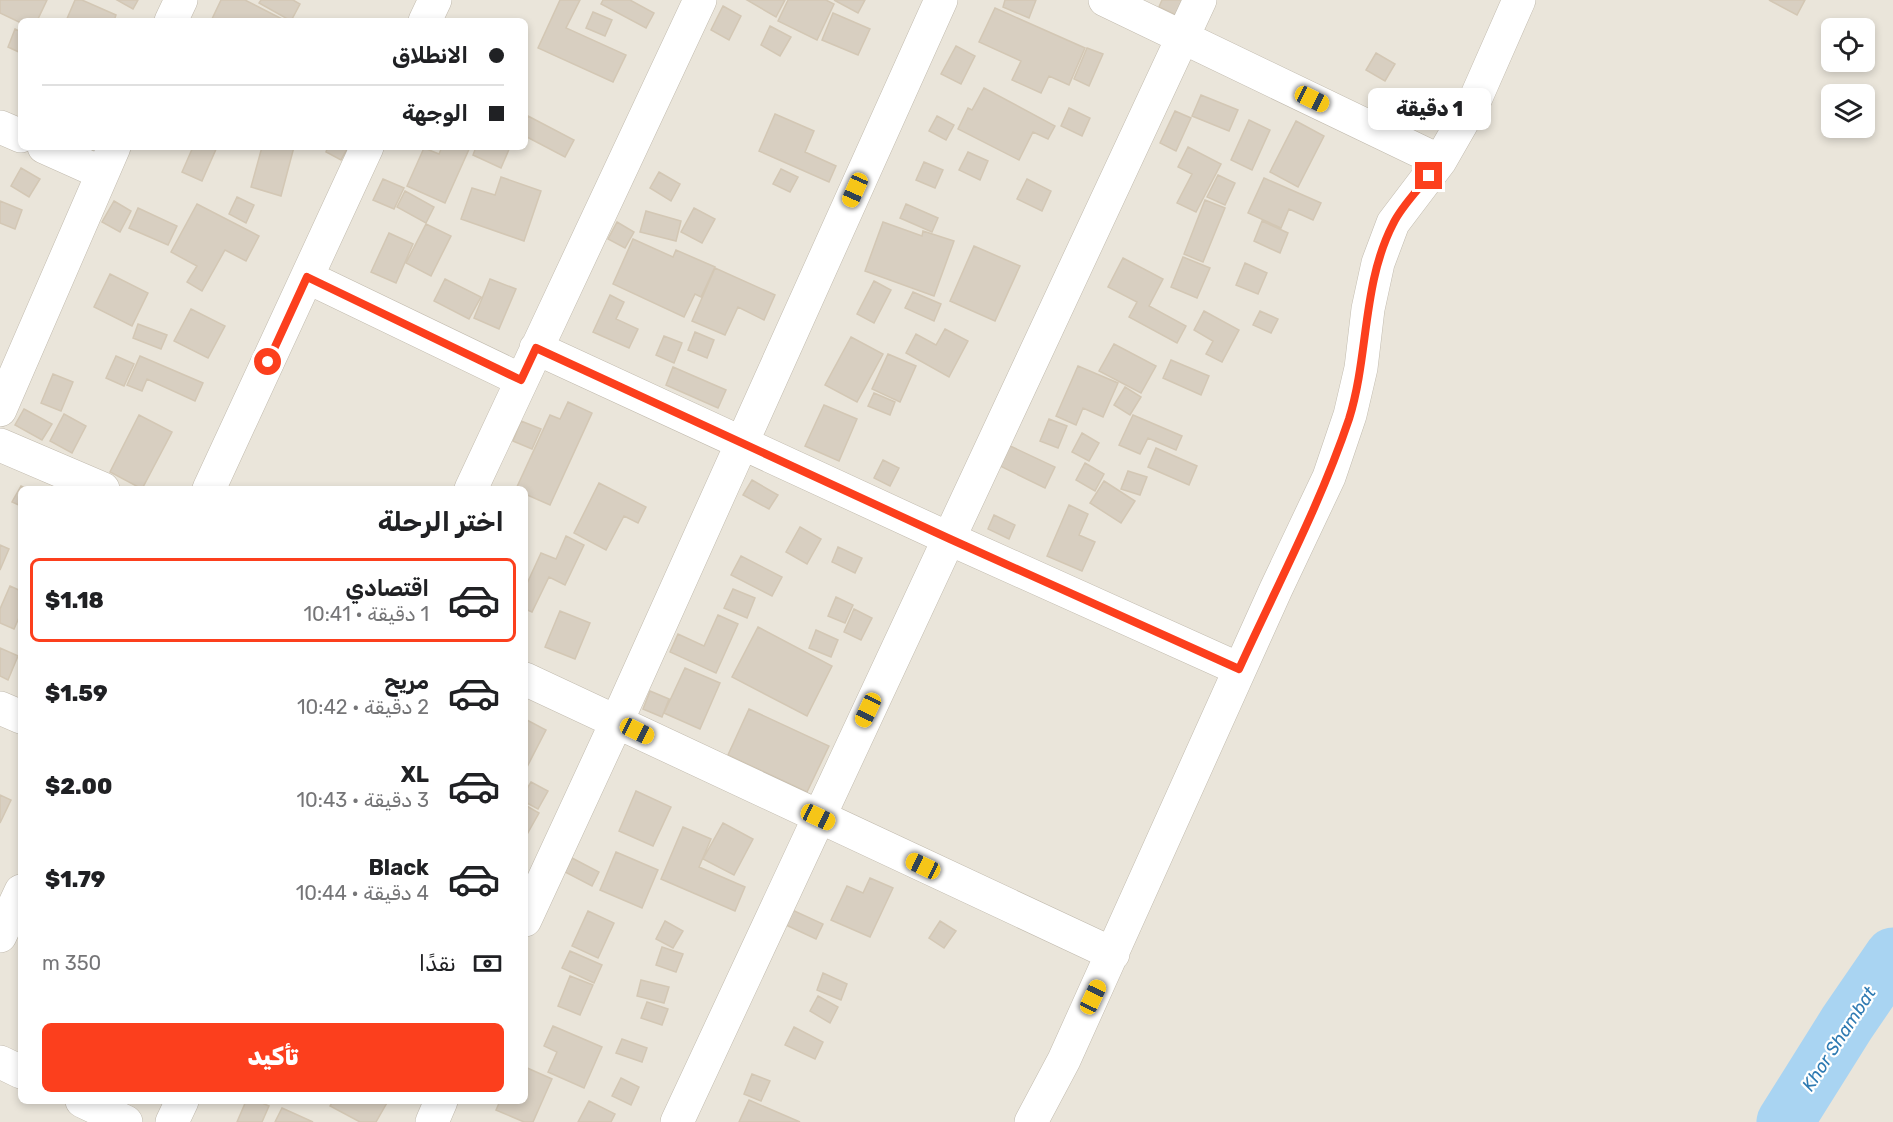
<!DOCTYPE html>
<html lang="ar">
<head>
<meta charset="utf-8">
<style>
	body { margin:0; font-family:Rubik,Vazirmatn,sans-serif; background:#f2f2f2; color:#202124; direction:rtl; height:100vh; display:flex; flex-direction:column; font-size:22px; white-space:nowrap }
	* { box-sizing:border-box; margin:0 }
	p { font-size:20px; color:#757577 }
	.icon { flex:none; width:33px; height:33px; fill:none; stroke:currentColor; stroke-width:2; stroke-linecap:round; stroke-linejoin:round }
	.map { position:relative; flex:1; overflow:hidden; direction:ltr }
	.panel { position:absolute; left:18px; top:486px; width:510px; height:618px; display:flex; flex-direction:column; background:#fff; border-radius:9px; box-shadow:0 3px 9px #0003; direction:rtl }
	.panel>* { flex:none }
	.top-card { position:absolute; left:18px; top:18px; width:510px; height:132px; border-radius:9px; box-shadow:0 3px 9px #0003; direction:rtl; display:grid; align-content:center; height:132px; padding:0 24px; background:#fff }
	.controls { position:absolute; left:1821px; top:18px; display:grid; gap:12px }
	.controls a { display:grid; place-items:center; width:54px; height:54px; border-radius:9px; background:#fff; box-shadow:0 3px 9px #0003; font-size:30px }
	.end { position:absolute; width:27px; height:27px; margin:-14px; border:8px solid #fc3f1d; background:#fff; box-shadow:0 0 0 3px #fff }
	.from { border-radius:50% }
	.bubble { position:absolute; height:42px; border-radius:9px; background:#fff; box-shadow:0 3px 9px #0003; font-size:20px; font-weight:800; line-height:42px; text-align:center; direction:rtl }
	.car { position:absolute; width:18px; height:36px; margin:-18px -9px; border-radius:8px; box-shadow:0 0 4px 2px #0007; background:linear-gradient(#f5c518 24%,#345 0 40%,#f5c518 0 76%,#345 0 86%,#f5c518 0) }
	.top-card b { display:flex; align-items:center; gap:21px; height:57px; font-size:22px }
	.top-card b+b { border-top:2px solid #e0e0e0 }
	.top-card i { width:15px; height:15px; background:#202124 }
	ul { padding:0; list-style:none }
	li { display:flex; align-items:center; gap:18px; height:84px; margin:0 12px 9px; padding:0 12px; border:3px solid transparent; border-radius:9px }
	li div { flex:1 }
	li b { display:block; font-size:22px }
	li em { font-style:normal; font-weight:800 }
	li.on { border-color:#fc3f1d }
	li>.icon { width:54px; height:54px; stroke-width:1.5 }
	h2 { padding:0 24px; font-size:27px; line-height:72px }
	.pay { display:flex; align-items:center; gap:15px; height:66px; padding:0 24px; font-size:22px }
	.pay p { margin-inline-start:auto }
	.primary-button { display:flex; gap:12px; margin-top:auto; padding:12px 24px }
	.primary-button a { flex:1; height:69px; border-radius:9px; background:#fc3f1d; color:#fff; font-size:24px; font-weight:800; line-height:69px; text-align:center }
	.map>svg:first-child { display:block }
</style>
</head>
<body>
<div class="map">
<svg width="1893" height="1122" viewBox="0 0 1893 1122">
	<rect width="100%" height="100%" fill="#f6f3ec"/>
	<path fill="#eae5da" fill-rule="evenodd" d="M 0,0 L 1893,0 L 1893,1122 L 0,1122 ZM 21,21 L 525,21 L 525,147 L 21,147 ZM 1832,28 L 1864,28 L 1864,62 L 1832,62 ZM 1832,94 L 1864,94 L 1864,128 L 1832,128 ZM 21,489 L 525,489 L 525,1101 L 21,1101 Z"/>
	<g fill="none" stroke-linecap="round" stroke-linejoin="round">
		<path stroke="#a9d4f2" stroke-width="57" d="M 1785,1122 L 1847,1023 L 1893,956"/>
	</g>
	<path fill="#d8cfc1" stroke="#d3c7b4" stroke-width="1.5" d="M 0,0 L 47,0 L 37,21 L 21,23 L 0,13 Z
		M 75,0 L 82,0 L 116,15 L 114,21 L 66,21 Z
		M 117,0 L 138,0 L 133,9 Z
		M 221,0 L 245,0 L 286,21 L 211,21 Z
		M 261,0 L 293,0 L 300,4 L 291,21 L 259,3 Z
		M 560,0 L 580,0 L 566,28 L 626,55 L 613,82 L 538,48 Z
		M 603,0 L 630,0 L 654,13 L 646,28 L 601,4 Z
		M 747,0 L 785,0 L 776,17 Z
		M 788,0 L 826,0 L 834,4 L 817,40 L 778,21 Z
		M 834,0 L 865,0 L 858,13 Z
		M 1005,0 L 1036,0 L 1029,18 L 1003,7 Z
		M 1162,0 L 1185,0 L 1178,16 L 1159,7 Z
		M 1769,0 L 1805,0 L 1797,15 Z
		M 723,6 L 741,16 L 729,40 L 711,30 Z
		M 995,8 L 1085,48 L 1069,85 L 1049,76 L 1041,93 L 1012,80 L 1021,61 L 979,42 Z
		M 593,12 L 612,20 L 605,36 L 586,28 Z
		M 833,13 L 870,29 L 858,55 L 822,40 Z
		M 770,26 L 791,37 L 780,56 L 761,45 Z
		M 15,29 L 21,32 L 21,53 L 8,47 Z
		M 956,46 L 975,56 L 961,84 L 941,74 Z
		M 1087,48 L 1103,54 L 1089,86 L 1074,79 Z
		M 1376,53 L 1395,64 L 1385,81 L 1366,70 Z
		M 984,88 L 1055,126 L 1048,139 L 1033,132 L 1019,160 L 958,129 L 968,108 L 972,110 Z
		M 1201,95 L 1238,110 L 1229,131 L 1192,116 Z
		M 1069,108 L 1090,118 L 1082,136 L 1061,126 Z
		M 1175,111 L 1191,118 L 1176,151 L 1160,143 Z
		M 775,114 L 814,131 L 805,152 L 836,166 L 829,182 L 759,151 Z
		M 528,116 L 574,140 L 565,157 L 525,136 L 525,122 Z
		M 937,116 L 954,125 L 946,140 L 929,131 Z
		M 1249,120 L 1270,130 L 1252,170 L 1231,160 Z
		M 1296,121 L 1324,136 L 1298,187 L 1270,172 Z
		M 193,147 L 217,147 L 202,181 L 182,172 Z
		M 262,147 L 294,147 L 281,196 L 251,187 Z
		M 328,147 L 348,147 L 341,160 L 326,152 Z
		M 442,147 L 470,147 L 445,203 L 407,186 L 424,148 L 439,154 Z
		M 476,147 L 510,147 L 501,168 L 473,155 Z
		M 1188,147 L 1221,164 L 1196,212 L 1177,203 L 1192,174 L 1178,167 Z
		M 968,152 L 988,161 L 980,180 L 959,170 Z
		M 924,162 L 943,170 L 935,188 L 916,180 Z
		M 21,168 L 40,179 L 29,197 L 11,186 Z
		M 781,169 L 798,177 L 790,192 L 773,184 Z
		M 659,172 L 680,184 L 671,201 L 650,188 Z
		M 1218,175 L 1235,183 L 1225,205 L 1207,197 Z
		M 501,177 L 541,191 L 524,241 L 461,219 L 472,188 L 495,195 Z
		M 1264,178 L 1321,203 L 1313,220 L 1289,209 L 1281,228 L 1248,213 Z
		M 383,179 L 404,188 L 394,209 L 373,200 Z
		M 1027,179 L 1051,191 L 1042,211 L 1017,199 Z
		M 405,191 L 434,207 L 426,223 L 397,207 Z
		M 237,197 L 254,205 L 246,223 L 229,214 Z
		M 1205,200 L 1225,208 L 1203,262 L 1184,254 Z
		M 0,201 L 22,210 L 15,229 L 0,223 Z
		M 114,201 L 131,211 L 120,232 L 102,222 Z
		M 197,204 L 259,236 L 246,261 L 225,250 L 202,291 L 187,282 L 197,266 L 171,252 Z
		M 906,204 L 938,218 L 932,232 L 900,218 Z
		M 138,208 L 177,226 L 168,245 L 129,228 Z
		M 694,208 L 715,219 L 702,243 L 681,232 Z
		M 646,211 L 681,221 L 676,241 L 640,232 Z
		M 1262,221 L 1288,233 L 1280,253 L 1254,241 Z
		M 617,222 L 634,232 L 625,248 L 608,239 Z
		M 883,222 L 922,236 L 923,231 L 954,241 L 934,296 L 865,271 Z
		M 426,224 L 451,236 L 431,276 L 406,263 Z
		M 389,233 L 413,244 L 396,283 L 371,272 Z
		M 633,239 L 673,257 L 676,250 L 715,267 L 701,297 L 695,294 L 684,317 L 613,284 Z
		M 974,246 L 1020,266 L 995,321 L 950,301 Z
		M 1183,257 L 1210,268 L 1197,298 L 1171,287 Z
		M 1123,258 L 1163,279 L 1149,306 L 1186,326 L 1177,343 L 1129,317 L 1137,302 L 1108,287 Z
		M 1245,263 L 1267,273 L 1258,294 L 1236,285 Z
		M 715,268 L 775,295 L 764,320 L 738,307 L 725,335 L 692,321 Z
		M 110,274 L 148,293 L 132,326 L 94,307 Z
		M 445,279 L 481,297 L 469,319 L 434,301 Z
		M 490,279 L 516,289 L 499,329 L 474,318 Z
		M 874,281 L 891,290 L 874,323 L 857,314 Z
		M 913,292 L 941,304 L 934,321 L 905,308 Z
		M 610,295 L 624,302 L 616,319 L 638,329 L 629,348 L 593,332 Z
		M 191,309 L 225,326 L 208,358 L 174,341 Z
		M 1204,311 L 1239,330 L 1222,362 L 1206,354 L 1213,341 L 1194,330 Z
		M 1260,311 L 1278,319 L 1271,333 L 1253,325 Z
		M 138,324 L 167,335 L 161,349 L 133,338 Z
		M 945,329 L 968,341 L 949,377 L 906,353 L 916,334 L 936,345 Z
		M 695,332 L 714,340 L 707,358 L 688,350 Z
		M 664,336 L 682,343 L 674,363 L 656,355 Z
		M 851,337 L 883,354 L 857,402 L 825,385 Z
		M 1114,344 L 1156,366 L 1141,393 L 1099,371 Z
		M 888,354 L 916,366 L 900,402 L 872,389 Z
		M 116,356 L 134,364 L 124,386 L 106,378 Z
		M 140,356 L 203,383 L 195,401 L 147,379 L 142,391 L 127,385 Z
		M 1171,360 L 1209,376 L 1201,395 L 1163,378 Z
		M 1078,366 L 1118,383 L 1103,417 L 1083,408 L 1076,425 L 1056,416 Z
		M 673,367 L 726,390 L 718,408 L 666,385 Z
		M 53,374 L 73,382 L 61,411 L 41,403 Z
		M 1125,387 L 1141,397 L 1130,415 L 1114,405 Z
		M 874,393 L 895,402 L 890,415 L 868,406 Z
		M 568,402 L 592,413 L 550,505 L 525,494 L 525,489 L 516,489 L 550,415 L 560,419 Z
		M 824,405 L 857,419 L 839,461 L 805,446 Z
		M 24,409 L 52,424 L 42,440 L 15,425 Z
		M 64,414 L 86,426 L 72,453 L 50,441 Z
		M 139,415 L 172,432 L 142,489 L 110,472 Z
		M 1133,415 L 1182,436 L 1176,450 L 1148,438 L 1140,454 L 1119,445 Z
		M 1049,419 L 1067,426 L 1058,448 L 1040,441 Z
		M 521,421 L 541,429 L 532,449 L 513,441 Z
		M 1082,433 L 1099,443 L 1089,461 L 1072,452 Z
		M 1008,445 L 1055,467 L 1045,488 L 998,465 Z
		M 1156,448 L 1197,466 L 1189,485 L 1148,467 Z
		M 883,460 L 899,468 L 890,486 L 874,478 Z
		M 1085,463 L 1104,474 L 1095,491 L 1076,480 Z
		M 1128,471 L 1147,477 L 1140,495 L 1121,489 Z
		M 752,480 L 778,495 L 769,509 L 743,495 Z
		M 1104,481 L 1135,501 L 1121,523 L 1090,503 Z
		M 599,483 L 646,507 L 638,523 L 624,516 L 606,550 L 574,533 Z
		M 21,486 L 27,489 L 21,489 L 21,506 L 12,502 Z
		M 1069,505 L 1088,514 L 1079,535 L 1095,542 L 1082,571 L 1047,556 Z
		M 994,515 L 1015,525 L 1009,539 L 988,529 Z
		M 800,527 L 821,539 L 807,564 L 786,552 Z
		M 566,536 L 584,545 L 565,585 L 549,577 L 532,612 L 525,609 L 525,588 L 541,553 L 556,559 Z
		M 0,545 L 9,549 L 0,570 Z
		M 838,547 L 862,558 L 855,573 L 832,562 Z
		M 741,556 L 782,577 L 772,596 L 731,575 Z
		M 10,586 L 21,591 L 21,613 L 14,629 L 0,623 L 0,609 Z
		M 733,589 L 755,598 L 747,618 L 724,608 Z
		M 836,597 L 853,605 L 845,623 L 828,616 Z
		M 854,609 L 872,618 L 861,640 L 844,632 Z
		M 560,611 L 590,623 L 575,659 L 545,647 Z
		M 718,615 L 738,624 L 716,673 L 670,652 L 678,634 L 704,646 Z
		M 758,627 L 832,666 L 807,716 L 732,677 Z
		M 816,630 L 838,640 L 831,657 L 809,648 Z
		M 0,648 L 18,656 L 8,680 L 0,676 Z
		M 685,668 L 720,683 L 700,729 L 664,713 Z
		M 650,691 L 669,699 L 662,717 L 643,709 Z
		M 749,709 L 829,746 L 807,792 L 728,755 Z
		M 525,719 L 546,730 L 527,767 L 525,766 Z
		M 531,782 L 548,791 L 538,809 L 525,802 L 525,792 Z
		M 636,791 L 671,807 L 653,846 L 619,831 Z
		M 0,795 L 11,800 L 0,823 Z
		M 525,805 L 539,813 L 525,838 Z
		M 723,823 L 753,839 L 734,875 L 703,859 Z
		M 683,827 L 711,839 L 699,867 L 745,887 L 735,911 L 661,879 Z
		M 616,852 L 658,870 L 642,908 L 600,890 Z
		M 572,858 L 599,872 L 592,886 L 565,872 Z
		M 870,878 L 893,888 L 870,937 L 831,920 L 847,886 L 863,893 Z
		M 790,909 L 823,924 L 816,939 L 784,924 Z
		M 588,911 L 614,923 L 598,958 L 572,946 Z
		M 665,921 L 683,931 L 673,948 L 656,939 Z
		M 940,921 L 956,931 L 944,948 L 929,938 Z
		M 662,947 L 683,954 L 676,972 L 656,965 Z
		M 570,951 L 602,965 L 594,983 L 562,968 Z
		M 823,973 L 847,984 L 841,1000 L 817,990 Z
		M 570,976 L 593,985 L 580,1015 L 558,1006 Z
		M 641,980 L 669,987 L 664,1003 L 637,996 Z
		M 818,996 L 838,1007 L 830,1023 L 810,1011 Z
		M 647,1002 L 668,1009 L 662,1025 L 641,1018 Z
		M 553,1026 L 602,1047 L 584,1088 L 548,1072 L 557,1052 L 544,1046 Z
		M 794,1027 L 823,1042 L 815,1059 L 785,1045 Z
		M 622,1039 L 647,1048 L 642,1062 L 616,1053 Z
		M 525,1067 L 552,1079 L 533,1122 L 524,1122 L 496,1110 L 500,1101 L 525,1101 Z
		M 752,1074 L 770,1081 L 761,1101 L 744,1094 Z
		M 621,1078 L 639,1087 L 631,1105 L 612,1096 Z
		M 749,1100 L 800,1122 L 739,1122 Z
		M 246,1101 L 257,1101 L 269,1106 L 262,1122 L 237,1122 Z
		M 333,1101 L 388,1101 L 376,1122 L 360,1122 L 330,1106 Z
		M 589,1101 L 615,1114 L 611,1122 L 578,1122 Z
		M 282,1108 L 313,1122 L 275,1122 Z"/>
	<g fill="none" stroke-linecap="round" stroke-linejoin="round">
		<g stroke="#c2bbae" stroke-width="34">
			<path id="minor" d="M 1105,0 L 1440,161
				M 171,21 L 181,0
				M 425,21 L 435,0
				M 0,127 L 21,136
				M 44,147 L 102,173
				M 307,277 L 521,380
				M 536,348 L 950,539 L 1239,669
				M 0,410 L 114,147
				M 0,445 L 103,489
				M 209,489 L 367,147
				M 471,489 L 700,0
				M 525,679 L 1113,954
				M 0,708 L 21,717
				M 525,920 L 617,721 L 941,0
				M 0,936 L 21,891
				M 0,1062 L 21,1072
				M 82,1101 L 126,1122
				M 172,1122 L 182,1101
				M 432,1122 L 441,1101
				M 677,1122 L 1200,0
				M 1031,1122 L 1064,1060 L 1276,589 L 1329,477 L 1350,415 L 1361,368 L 1368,309 L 1378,263 L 1393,223 L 1440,161 L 1475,100 L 1519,0"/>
		</g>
		<use href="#minor" stroke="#fff" stroke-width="33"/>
	</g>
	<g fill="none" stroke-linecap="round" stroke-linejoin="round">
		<path stroke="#fc3f1d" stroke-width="8" d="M 268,362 L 307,277 L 521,380 L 536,348 L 950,539 L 1239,669 C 1277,586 1320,505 1349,419 C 1369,355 1362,284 1393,224 C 1401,207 1417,191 1429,176"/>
	</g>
	<g text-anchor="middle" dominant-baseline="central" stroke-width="4.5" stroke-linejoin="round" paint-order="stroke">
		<g font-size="18" font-style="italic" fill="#2e7ab2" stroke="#fff">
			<text transform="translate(1839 1039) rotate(-57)">Khor Shambat</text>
		</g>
	</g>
</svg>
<div class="controls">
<a><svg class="icon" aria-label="locate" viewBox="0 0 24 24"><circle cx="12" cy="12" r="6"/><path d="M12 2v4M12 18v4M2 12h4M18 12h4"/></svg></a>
<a><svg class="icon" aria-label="layers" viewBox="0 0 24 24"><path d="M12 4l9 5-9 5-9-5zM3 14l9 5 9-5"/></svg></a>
</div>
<i class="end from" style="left:268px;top:362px"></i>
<i class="end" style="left:1429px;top:176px"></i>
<div class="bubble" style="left:1368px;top:88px;width:123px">1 دقيقة</div>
<i class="car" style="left:1312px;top:99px;rotate:116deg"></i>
<i class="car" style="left:855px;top:190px;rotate:204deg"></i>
<i class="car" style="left:868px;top:710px;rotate:205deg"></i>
<i class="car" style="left:637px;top:731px;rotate:116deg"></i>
<i class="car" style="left:818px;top:817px;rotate:115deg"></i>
<i class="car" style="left:923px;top:866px;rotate:295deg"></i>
<i class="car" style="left:1093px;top:997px;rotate:25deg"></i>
<div class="top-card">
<b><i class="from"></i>الانطلاق</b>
<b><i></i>الوجهة</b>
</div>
<section class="panel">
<h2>اختر الرحلة</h2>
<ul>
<li class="on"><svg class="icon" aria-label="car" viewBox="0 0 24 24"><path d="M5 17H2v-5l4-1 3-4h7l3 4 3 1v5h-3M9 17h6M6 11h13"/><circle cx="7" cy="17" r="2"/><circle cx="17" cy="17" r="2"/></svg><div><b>اقتصادي</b><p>1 دقيقة · 10:41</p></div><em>$1.18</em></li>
<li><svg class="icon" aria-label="car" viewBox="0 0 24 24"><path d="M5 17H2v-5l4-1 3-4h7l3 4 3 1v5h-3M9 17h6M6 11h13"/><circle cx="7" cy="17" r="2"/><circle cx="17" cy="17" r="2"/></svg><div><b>مريح</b><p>2 دقيقة · 10:42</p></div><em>$1.59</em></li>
<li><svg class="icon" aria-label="car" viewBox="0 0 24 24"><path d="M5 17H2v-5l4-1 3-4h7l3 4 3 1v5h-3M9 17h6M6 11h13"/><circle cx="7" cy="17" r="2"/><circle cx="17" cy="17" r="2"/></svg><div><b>XL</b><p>3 دقيقة · 10:43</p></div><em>$2.00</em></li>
<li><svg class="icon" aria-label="car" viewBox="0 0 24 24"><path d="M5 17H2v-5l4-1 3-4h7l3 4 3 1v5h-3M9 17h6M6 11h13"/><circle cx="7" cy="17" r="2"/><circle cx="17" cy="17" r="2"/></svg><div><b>Black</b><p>4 دقيقة · 10:44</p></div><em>$1.79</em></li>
</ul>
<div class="pay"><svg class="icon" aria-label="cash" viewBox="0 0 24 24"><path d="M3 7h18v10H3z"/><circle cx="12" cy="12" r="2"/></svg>نقدًا<p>350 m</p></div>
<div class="primary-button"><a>تأكيد</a></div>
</section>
</div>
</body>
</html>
